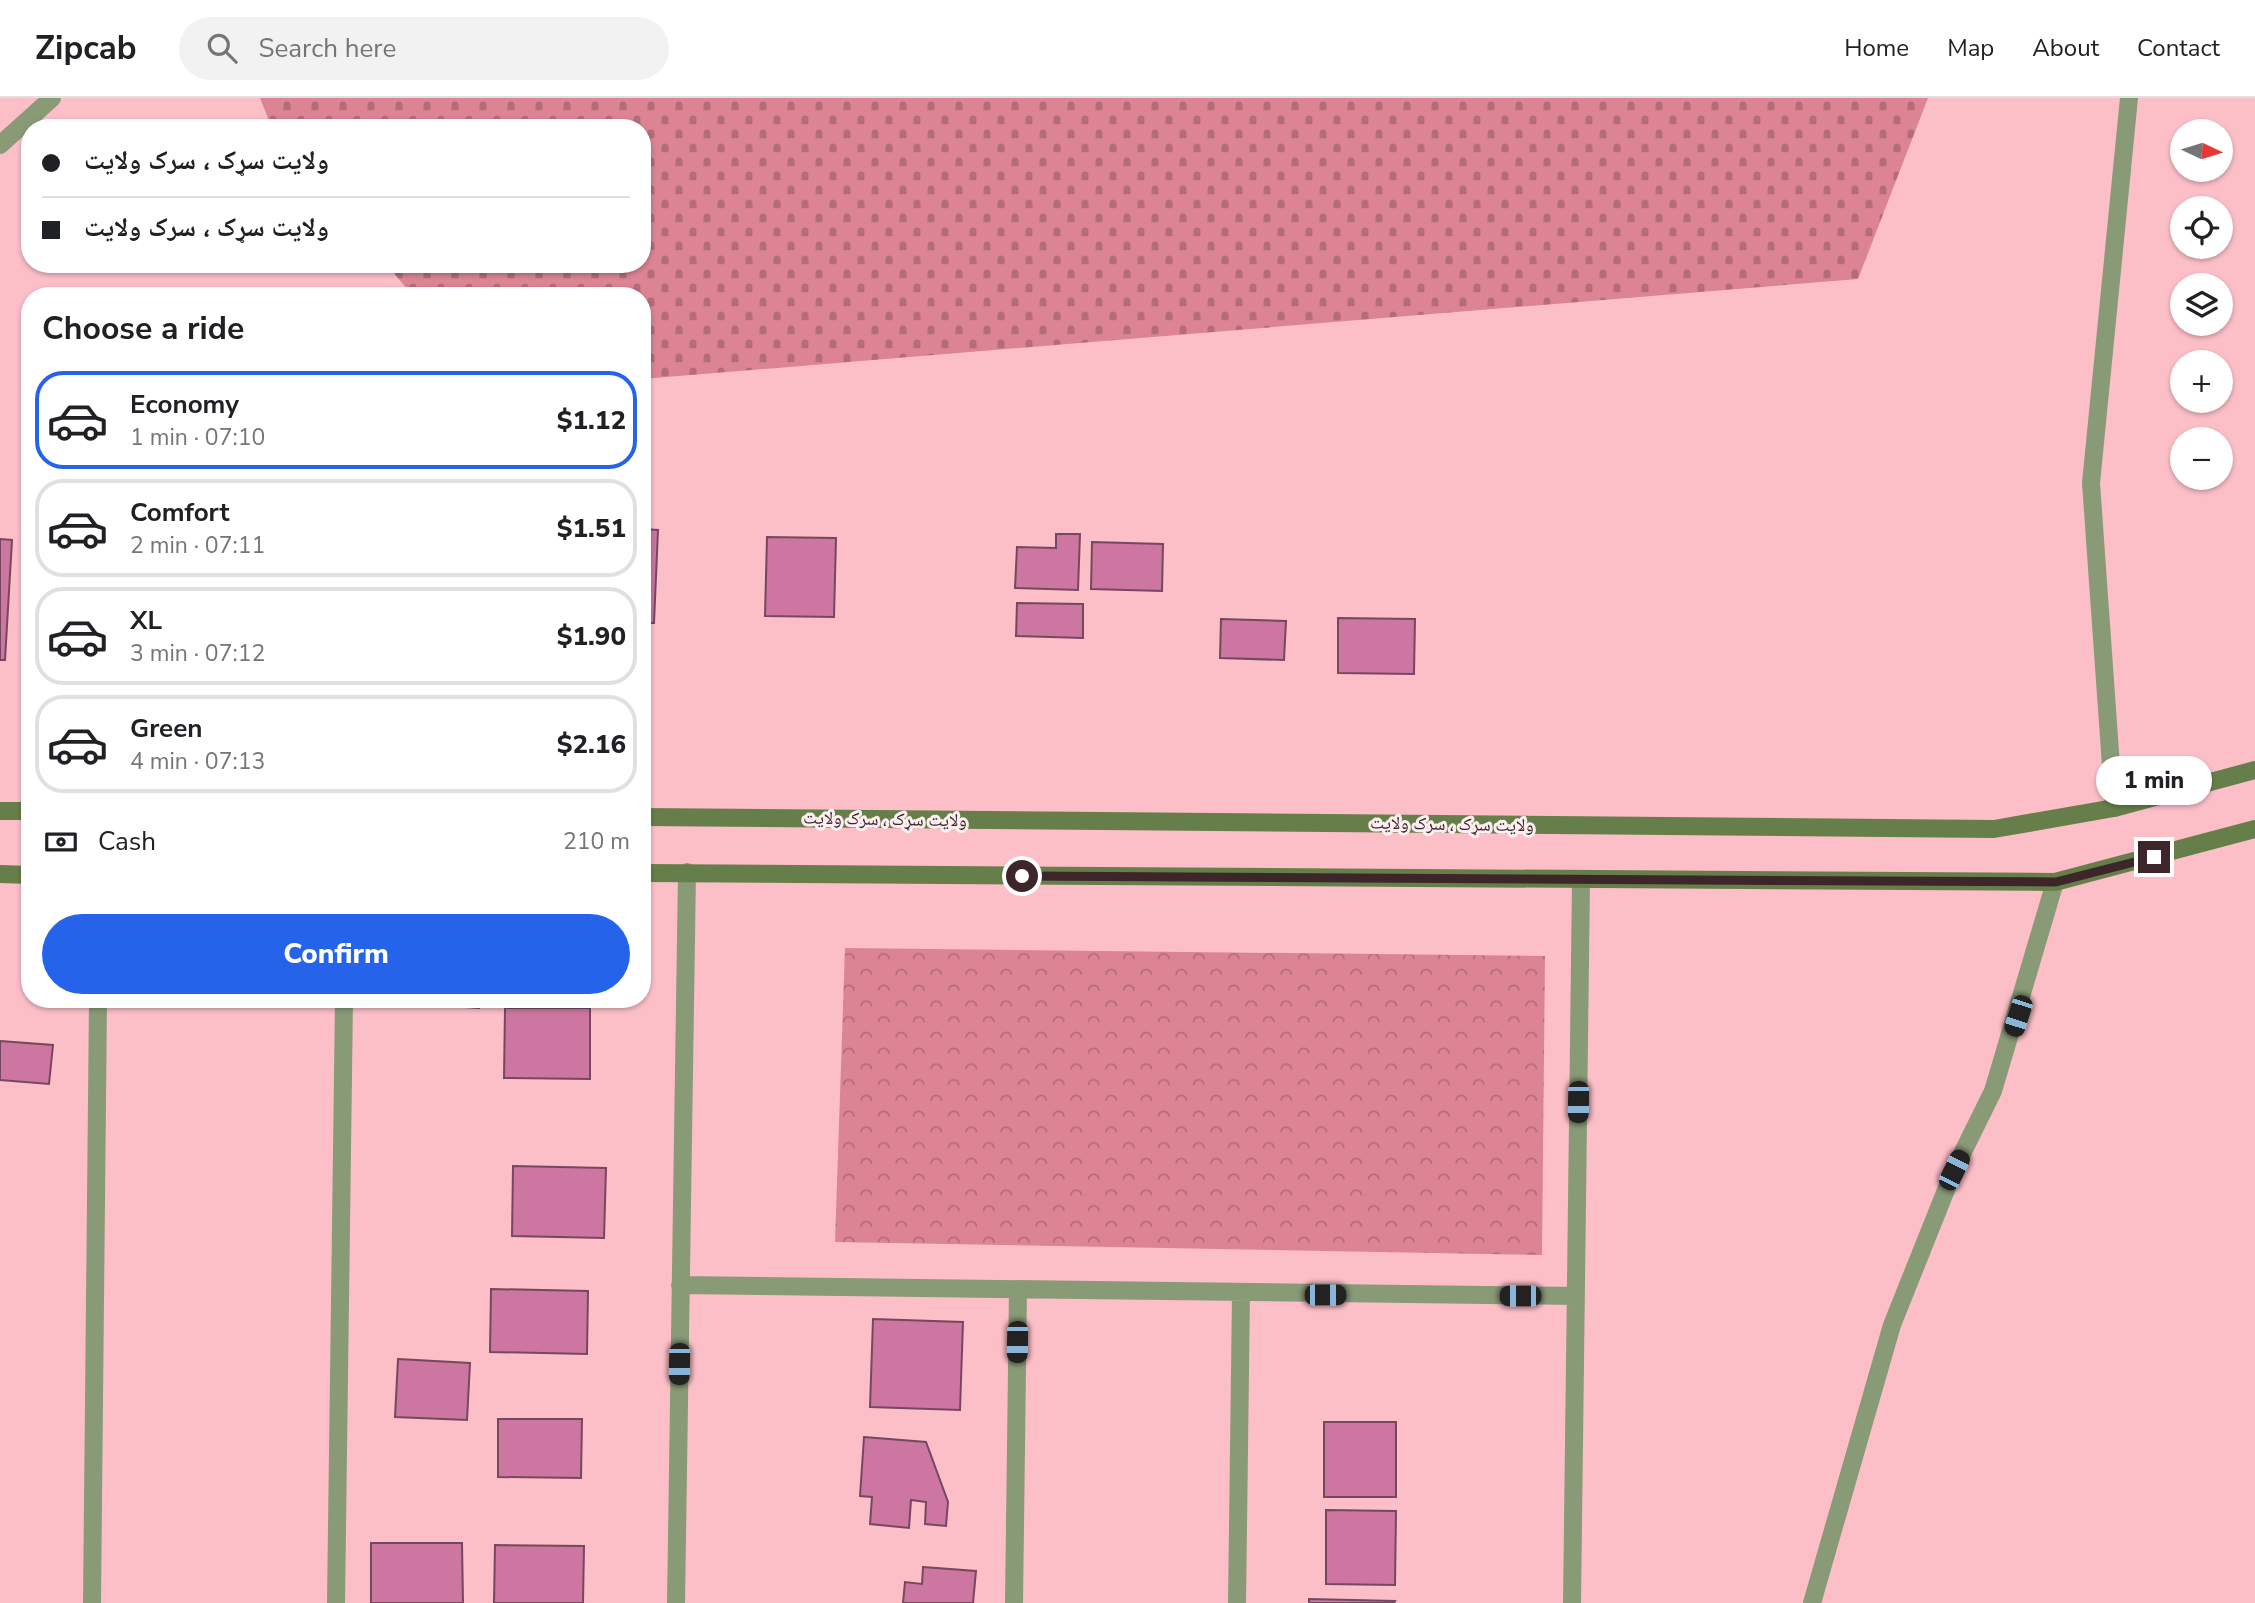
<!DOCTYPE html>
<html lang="en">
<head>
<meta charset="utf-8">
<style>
	body { margin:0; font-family:"Nunito Sans","Noto Naskh Arabic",sans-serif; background:#f2f2f2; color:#202124; height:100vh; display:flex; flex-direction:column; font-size:26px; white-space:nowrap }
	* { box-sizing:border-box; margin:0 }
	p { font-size:23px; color:#757577 }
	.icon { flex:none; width:38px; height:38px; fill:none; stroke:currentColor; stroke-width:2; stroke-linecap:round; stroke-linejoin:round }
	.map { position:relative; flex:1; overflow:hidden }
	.side { position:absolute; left:21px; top:189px; width:630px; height:721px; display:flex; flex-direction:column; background:#fff; border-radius:28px; box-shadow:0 2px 5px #0004 }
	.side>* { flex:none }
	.guide { position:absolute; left:21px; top:21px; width:630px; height:154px; border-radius:28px; box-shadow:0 2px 5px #0004; display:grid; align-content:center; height:154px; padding:0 21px; background:#fff }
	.needle { width:46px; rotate:94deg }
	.controls { position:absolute; left:2170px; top:21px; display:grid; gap:14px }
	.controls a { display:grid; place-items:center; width:63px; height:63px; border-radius:50%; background:#fff; box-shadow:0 2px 5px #0004; font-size:35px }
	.end { position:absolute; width:32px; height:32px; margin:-16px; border:9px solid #3d262a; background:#fff; box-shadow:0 0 0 4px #fff }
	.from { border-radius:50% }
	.bubble { position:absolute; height:49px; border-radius:24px; background:#fff; box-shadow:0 2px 5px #0004; font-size:23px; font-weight:800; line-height:49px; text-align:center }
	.car { position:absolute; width:21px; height:42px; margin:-21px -10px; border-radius:9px; box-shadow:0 0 5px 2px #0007; background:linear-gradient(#222 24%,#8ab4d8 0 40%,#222 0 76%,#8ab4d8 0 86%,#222 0) }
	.guide b { display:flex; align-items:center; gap:24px; height:66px; font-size:26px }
	.guide b+b { border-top:2px solid #e0e0e0 }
	.guide i { width:18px; height:18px; background:#202124 }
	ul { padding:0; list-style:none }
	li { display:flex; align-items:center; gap:21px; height:98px; margin:0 14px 10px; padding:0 7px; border:4px solid #e0e0e0; border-radius:28px }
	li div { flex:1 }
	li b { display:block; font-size:26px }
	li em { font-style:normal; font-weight:800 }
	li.active { border-color:#2563eb }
	li>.icon { width:63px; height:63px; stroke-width:1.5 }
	h2 { padding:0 21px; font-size:32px; line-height:84px }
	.pay { display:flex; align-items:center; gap:18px; height:77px; padding:0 21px; font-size:26px }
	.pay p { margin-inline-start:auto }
	.action { display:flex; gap:14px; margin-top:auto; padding:14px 21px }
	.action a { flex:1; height:80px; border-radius:42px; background:#2563eb; color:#fff; font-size:28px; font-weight:800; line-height:80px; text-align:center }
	header { display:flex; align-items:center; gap:42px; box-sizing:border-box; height:98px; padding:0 35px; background:#fff; border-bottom:2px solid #e0e0e0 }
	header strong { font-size:33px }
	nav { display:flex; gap:38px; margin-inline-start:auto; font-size:24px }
	.search { width:490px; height:63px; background:#f2f2f2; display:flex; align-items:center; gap:18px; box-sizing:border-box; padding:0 24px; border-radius:38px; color:#757577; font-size:26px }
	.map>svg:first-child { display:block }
</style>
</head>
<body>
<header>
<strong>Zipcab</strong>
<div class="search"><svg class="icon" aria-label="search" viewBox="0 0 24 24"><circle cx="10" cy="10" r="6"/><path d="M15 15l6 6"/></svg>Search here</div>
<nav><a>Home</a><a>Map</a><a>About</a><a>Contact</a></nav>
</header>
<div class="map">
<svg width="2255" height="1505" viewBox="0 0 2255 1505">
	<defs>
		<pattern id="cemetery-stones" width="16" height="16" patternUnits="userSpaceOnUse" patternTransform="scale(1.75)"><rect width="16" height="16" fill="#dc8493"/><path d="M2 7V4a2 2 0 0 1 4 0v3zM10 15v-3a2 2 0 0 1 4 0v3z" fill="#b46c78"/></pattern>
		<pattern id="park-crowns" width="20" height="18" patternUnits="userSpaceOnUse" patternTransform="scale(1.75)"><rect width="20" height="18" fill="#dc8493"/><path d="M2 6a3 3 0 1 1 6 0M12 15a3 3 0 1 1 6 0" fill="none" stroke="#b46c78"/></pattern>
	</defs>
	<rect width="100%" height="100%" fill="#fcbfc8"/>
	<path fill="url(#cemetery-stones)" d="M 260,0 L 1928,0 L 1858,181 L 642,281 L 642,198 L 413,198 L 386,166 L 642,166 L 642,30 L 272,30 Z"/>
	<path fill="url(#park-crowns)" d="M 845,850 L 1545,858 L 1542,1157 L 835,1144 Z"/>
	<path fill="#cc76a1" stroke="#76485f" stroke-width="2" d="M 642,431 L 658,432 L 654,525 L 642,525 Z
		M 1056,436 L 1080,436 L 1078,492 L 1015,490 L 1017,449 L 1056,450 Z
		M 767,439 L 836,440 L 834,519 L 765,518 Z
		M 0,441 L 12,442 L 5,562 L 0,562 Z
		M 1092,444 L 1163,446 L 1162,493 L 1091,491 Z
		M 1017,505 L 1083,506 L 1083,540 L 1016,538 Z
		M 1338,520 L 1415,521 L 1414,576 L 1338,575 Z
		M 1221,521 L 1286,523 L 1284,562 L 1220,560 Z
		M 416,901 L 479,901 L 479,910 L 416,906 Z
		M 505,910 L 590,910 L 590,981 L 504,980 Z
		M 0,943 L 53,947 L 49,986 L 0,982 Z
		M 513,1068 L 606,1070 L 604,1140 L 512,1138 Z
		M 491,1191 L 588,1193 L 587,1256 L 490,1254 Z
		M 873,1221 L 963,1224 L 960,1312 L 870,1309 Z
		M 398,1261 L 470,1265 L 467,1322 L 395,1319 Z
		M 498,1321 L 582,1321 L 581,1380 L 498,1379 Z
		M 1324,1324 L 1396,1324 L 1396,1399 L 1324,1399 Z
		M 864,1339 L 926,1344 L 948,1404 L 946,1428 L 925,1426 L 926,1404 L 911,1402 L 909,1430 L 870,1426 L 872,1399 L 860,1398 Z
		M 1326,1412 L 1396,1413 L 1395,1487 L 1326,1486 Z
		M 371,1445 L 462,1445 L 463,1505 L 371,1505 Z
		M 495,1447 L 584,1448 L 583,1505 L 494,1505 Z
		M 923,1469 L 976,1473 L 973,1505 L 903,1505 L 905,1484 L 922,1486 Z
		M 1309,1501 L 1395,1503 L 1394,1505 L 1309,1505 Z"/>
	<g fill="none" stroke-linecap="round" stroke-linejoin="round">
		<path stroke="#899a77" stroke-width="18" d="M 0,47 L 52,0
			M 2114,710 L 2091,385 L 2129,0"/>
		<path stroke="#899a77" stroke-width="18" d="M 680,1187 L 1576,1198
			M 92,1505 L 98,901
			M 336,1505 L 344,901
			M 676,1505 L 687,774
			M 1014,1505 L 1018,1191
			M 1237,1505 L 1241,1196
			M 1572,1505 L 1581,783
			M 1812,1505 L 1892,1227 L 1954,1072 L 1993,993 L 2055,784"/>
		<path stroke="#667f4a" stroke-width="18" d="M 0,713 L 30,713
			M 642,719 L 1994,731 L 2114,710 L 2255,672
			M 642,775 L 2055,784 L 2255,731
			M 0,776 L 30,777"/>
	</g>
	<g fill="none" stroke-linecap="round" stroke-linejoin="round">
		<path stroke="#3d262a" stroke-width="9" d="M 1022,778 L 2056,784 L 2154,759"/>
	</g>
	<g text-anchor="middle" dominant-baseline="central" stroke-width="6" stroke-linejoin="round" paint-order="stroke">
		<g font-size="18" fill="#3d262a" stroke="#fceff1">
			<text transform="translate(885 721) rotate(1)">ولایت سړک ، سرک ولایت</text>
			<text transform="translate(1452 726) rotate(1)">ولایت سړک ، سرک ولایت</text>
		</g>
	</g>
</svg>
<div class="controls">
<a><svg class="needle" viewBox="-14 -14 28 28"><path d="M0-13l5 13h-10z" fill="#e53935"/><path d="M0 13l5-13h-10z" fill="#757577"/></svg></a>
<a><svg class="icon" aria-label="locate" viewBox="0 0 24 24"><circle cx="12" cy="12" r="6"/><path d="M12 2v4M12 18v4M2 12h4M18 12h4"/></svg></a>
<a><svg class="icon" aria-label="layers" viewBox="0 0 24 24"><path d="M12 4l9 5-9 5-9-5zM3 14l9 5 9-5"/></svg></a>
<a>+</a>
<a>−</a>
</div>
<i class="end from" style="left:1022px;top:778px"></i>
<i class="end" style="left:2154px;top:759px"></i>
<div class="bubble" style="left:2096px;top:658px;width:116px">1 min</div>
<i class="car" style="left:2018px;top:918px;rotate:198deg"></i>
<i class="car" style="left:1578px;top:1004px;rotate:181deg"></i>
<i class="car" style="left:1954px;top:1072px;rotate:26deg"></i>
<i class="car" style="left:1325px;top:1197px;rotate:90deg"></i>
<i class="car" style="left:1520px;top:1198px;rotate:270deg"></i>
<i class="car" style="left:1017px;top:1244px;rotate:181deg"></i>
<i class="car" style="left:679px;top:1266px;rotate:181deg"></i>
<div class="guide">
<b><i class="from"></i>ولایت سړک ، سرک ولایت</b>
<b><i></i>ولایت سړک ، سرک ولایت</b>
</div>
<section class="side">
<h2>Choose a ride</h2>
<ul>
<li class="active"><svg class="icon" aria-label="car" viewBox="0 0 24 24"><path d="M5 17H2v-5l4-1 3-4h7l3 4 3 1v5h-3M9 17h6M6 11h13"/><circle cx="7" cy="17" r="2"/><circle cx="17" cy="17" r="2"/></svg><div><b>Economy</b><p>1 min · 07:10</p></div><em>$1.12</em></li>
<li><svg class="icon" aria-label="car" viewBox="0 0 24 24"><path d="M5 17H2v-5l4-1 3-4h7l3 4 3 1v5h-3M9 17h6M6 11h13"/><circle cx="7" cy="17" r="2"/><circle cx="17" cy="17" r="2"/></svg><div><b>Comfort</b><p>2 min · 07:11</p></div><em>$1.51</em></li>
<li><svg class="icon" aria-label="car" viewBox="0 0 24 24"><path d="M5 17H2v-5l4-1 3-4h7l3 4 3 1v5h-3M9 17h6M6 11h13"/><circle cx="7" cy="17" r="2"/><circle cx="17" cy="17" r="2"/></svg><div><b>XL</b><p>3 min · 07:12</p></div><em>$1.90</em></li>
<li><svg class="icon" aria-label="car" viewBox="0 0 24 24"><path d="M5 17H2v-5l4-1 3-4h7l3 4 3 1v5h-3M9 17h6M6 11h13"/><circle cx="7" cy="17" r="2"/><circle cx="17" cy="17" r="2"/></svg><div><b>Green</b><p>4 min · 07:13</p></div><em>$2.16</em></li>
</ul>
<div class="pay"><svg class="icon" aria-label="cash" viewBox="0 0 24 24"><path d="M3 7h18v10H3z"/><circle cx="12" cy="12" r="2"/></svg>Cash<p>210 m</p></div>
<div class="action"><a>Confirm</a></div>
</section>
</div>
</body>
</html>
